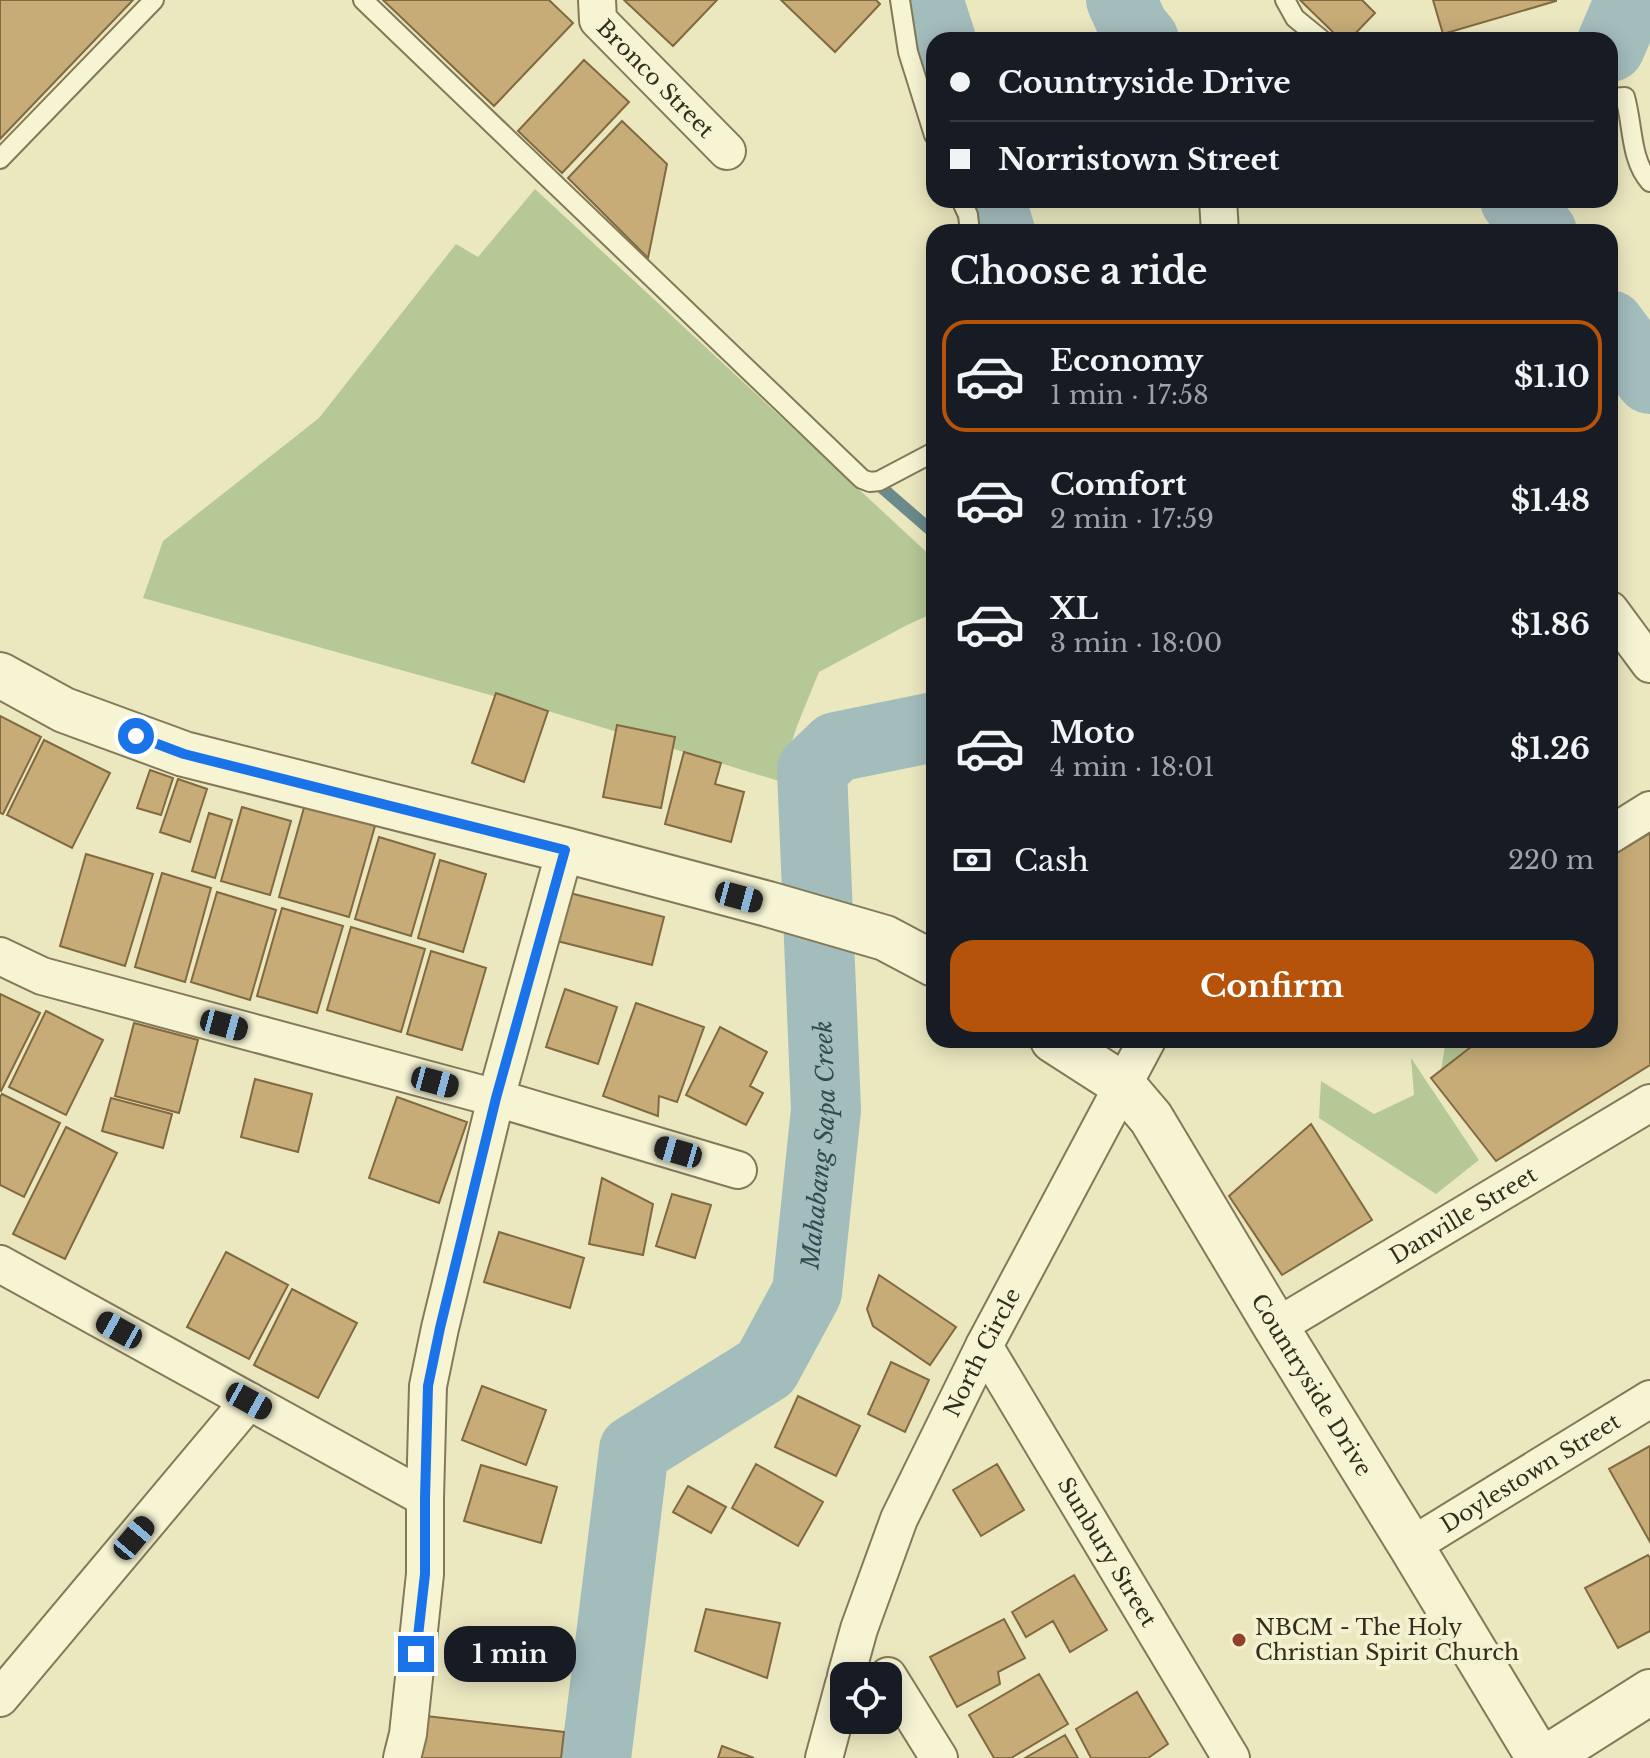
<!DOCTYPE html>
<html lang="en">
<head>
<meta charset="utf-8">
<style>
	body { margin:0; font-family:"Libre Baskerville",serif; background:#20242c; color:#f1f3f6; height:100vh; display:flex; flex-direction:column; font-size:30px; white-space:nowrap }
	* { box-sizing:border-box; margin:0 }
	p { font-size:26px; color:#9ea1a6 }
	.icon { flex:none; width:44px; height:44px; fill:none; stroke:currentColor; stroke-width:2; stroke-linecap:round; stroke-linejoin:round }
	.map { position:relative; flex:1; overflow:hidden }
	.drawer { position:absolute; left:926px; top:224px; width:692px; height:824px; display:flex; flex-direction:column; background:#171b24; border-radius:24px; box-shadow:0 4px 20px #0003 }
	.drawer>* { flex:none }
	.guide { position:absolute; left:926px; top:32px; width:692px; height:176px; border-radius:24px; box-shadow:0 4px 20px #0003; display:grid; align-content:center; height:176px; padding:0 24px; background:#171b24 }
	.buttons { position:absolute; left:830px; top:1662px; display:grid; gap:16px }
	.buttons a { display:grid; place-items:center; width:72px; height:72px; border-radius:16px; background:#171b24; box-shadow:0 4px 20px #0003; font-size:40px }
	.end { position:absolute; width:36px; height:36px; margin:-18px; border:10px solid #1a73e8; background:#fff; box-shadow:0 0 0 4px #fff }
	.from { border-radius:50% }
	.bubble { position:absolute; height:56px; border-radius:24px; background:#171b24; box-shadow:0 4px 20px #0003; font-size:26px; font-weight:700; line-height:56px; text-align:center }
	.car { position:absolute; width:24px; height:48px; margin:-24px -12px; border-radius:10px; box-shadow:0 0 6px 2px #0007; background:linear-gradient(#222 24%,#8ab4d8 0 40%,#222 0 76%,#8ab4d8 0 86%,#222 0) }
	.guide b { display:flex; align-items:center; gap:28px; height:76px; font-size:30px }
	.guide b+b { border-top:2px solid #363941 }
	.guide i { width:20px; height:20px; background:#f1f3f6 }
	ul { padding:0; list-style:none }
	li { display:flex; align-items:center; gap:24px; height:112px; margin:0 16px 12px; padding:0 8px; border:4px solid transparent; border-radius:24px }
	li div { flex:1 }
	li b { display:block; font-size:30px }
	li em { font-style:normal; font-weight:700 }
	li.selected { border-color:#b45309 }
	li>.icon { width:72px; height:72px; stroke-width:1.5 }
	h2 { padding:0 24px; font-size:36px; line-height:96px }
	.pay { display:flex; align-items:center; gap:20px; height:88px; padding:0 24px; font-size:30px }
	.pay p { margin-inline-start:auto }
	.action { display:flex; gap:16px; margin-top:auto; padding:16px 24px }
	.action a { flex:1; height:92px; border-radius:24px; background:#b45309; color:#fff; font-size:32px; font-weight:700; line-height:92px; text-align:center }
	.map>svg:first-child { display:block }
</style>
</head>
<body>
<div class="map">
<svg width="1650" height="1758" viewBox="0 0 1650 1758">
	<rect width="100%" height="100%" fill="#ebe8c0"/>
	<path fill="#b6c895" d="M 535,189 L 934,559 L 934,613 L 907,625 L 819,672 L 797,726 L 779,781 L 548,711 L 143,598 L 163,541 L 319,418 L 456,244 L 478,257 Z
		M 1446,1040 L 1480,1040 L 1441,1070 Z
		M 1411,1058 L 1479,1160 L 1436,1194 L 1319,1118 L 1321,1081 L 1374,1114 L 1414,1095 Z"/>
	<g fill="none" stroke-linecap="round" stroke-linejoin="round">
		<path stroke="#6b8a8a" stroke-width="12" d="M 873,480 L 934,533"/>
		<g stroke="#a3bdbc" stroke-width="70">
			<path d="M 928,0 L 941,40"/>
			<path d="M 1121,0 L 1134,28 L 1144,40"/>
			<path d="M 1610,47 L 1630,0"/>
			<path d="M 991,200 L 1000,232"/>
			<path d="M 1515,200 L 1542,232"/>
			<path d="M 1610,325 L 1650,379"/>
			<path id="s1" d="M 596,1758 L 634,1450 L 766,1368 L 807,1292 L 826,1110 L 812,770 L 836,747 L 934,727"/>
		</g>
	</g>
	<path fill="#c7ac78" stroke="#816940" stroke-width="2" d="M 0,0 L 133,0 L 0,139 Z
		M 383,0 L 549,0 L 573,23 L 494,106 Z
		M 624,0 L 717,0 L 673,46 Z
		M 781,0 L 876,0 L 880,4 L 835,52 Z
		M 1300,0 L 1362,0 L 1375,13 L 1349,40 L 1341,40 Z
		M 1433,0 L 1556,0 L 1556,1 L 1443,34 Z
		M 584,60 L 629,102 L 562,173 L 518,131 Z
		M 622,121 L 667,164 L 648,258 L 568,178 Z
		M 496,693 L 548,711 L 524,782 L 472,763 Z
		M 0,716 L 41,737 L 3,814 L 0,813 Z
		M 617,725 L 675,737 L 661,808 L 603,797 Z
		M 44,740 L 110,773 L 72,848 L 7,815 Z
		M 684,752 L 721,763 L 715,784 L 744,792 L 731,842 L 665,824 Z
		M 150,770 L 173,778 L 161,815 L 137,808 Z
		M 178,779 L 207,789 L 190,842 L 160,832 Z
		M 305,804 L 375,826 L 349,917 L 279,897 Z
		M 242,807 L 291,821 L 270,895 L 221,881 Z
		M 209,813 L 232,820 L 215,878 L 192,871 Z
		M 1650,833 L 1650,1065 L 1496,1161 L 1431,1078 L 1480,1040 L 1610,1040 L 1610,857 Z
		M 379,837 L 435,854 L 411,936 L 355,919 Z
		M 86,854 L 153,874 L 125,966 L 60,946 Z
		M 440,860 L 486,874 L 463,952 L 418,938 Z
		M 162,873 L 211,888 L 185,982 L 135,967 Z
		M 217,892 L 276,910 L 250,1000 L 191,982 Z
		M 570,893 L 664,917 L 652,965 L 557,941 Z
		M 282,908 L 343,926 L 317,1013 L 257,996 Z
		M 351,927 L 425,949 L 401,1032 L 327,1010 Z
		M 431,951 L 486,968 L 462,1050 L 407,1034 Z
		M 565,989 L 617,1007 L 598,1064 L 546,1047 Z
		M 0,994 L 40,1013 L 1,1091 L 0,1090 Z
		M 636,1003 L 704,1027 L 677,1102 L 659,1096 L 658,1116 L 603,1096 Z
		M 46,1011 L 103,1040 L 66,1115 L 9,1087 Z
		M 134,1023 L 198,1040 L 179,1113 L 115,1096 Z
		M 720,1027 L 767,1052 L 750,1086 L 763,1093 L 746,1125 L 686,1095 Z
		M 255,1079 L 312,1094 L 298,1152 L 241,1137 Z
		M 2,1094 L 60,1123 L 24,1197 L 0,1185 L 0,1097 Z
		M 397,1097 L 467,1122 L 439,1203 L 369,1178 Z
		M 111,1098 L 172,1114 L 163,1148 L 102,1131 Z
		M 1311,1124 L 1372,1220 L 1282,1275 L 1229,1196 Z
		M 66,1127 L 117,1153 L 65,1259 L 13,1234 Z
		M 602,1178 L 653,1204 L 643,1255 L 589,1244 Z
		M 672,1194 L 711,1205 L 695,1258 L 656,1246 Z
		M 499,1232 L 584,1258 L 570,1308 L 484,1282 Z
		M 226,1252 L 288,1285 L 249,1359 L 187,1327 Z
		M 879,1275 L 956,1327 L 930,1365 L 873,1326 L 867,1309 Z
		M 292,1289 L 357,1323 L 318,1398 L 254,1365 Z
		M 891,1362 L 929,1380 L 905,1432 L 868,1414 Z
		M 482,1386 L 546,1410 L 526,1465 L 462,1440 Z
		M 798,1396 L 860,1426 L 836,1476 L 775,1447 Z
		M 1650,1446 L 1650,1542 L 1609,1469 Z
		M 756,1464 L 823,1502 L 798,1546 L 732,1508 Z
		M 997,1464 L 1024,1510 L 981,1536 L 953,1490 Z
		M 481,1465 L 557,1487 L 541,1543 L 464,1521 Z
		M 688,1486 L 726,1507 L 711,1533 L 673,1512 Z
		M 1648,1555 L 1650,1558 L 1650,1631 L 1618,1648 L 1585,1588 Z
		M 1074,1575 L 1107,1630 L 1070,1652 L 1053,1621 L 1026,1637 L 1012,1612 Z
		M 706,1609 L 780,1623 L 767,1678 L 695,1651 Z
		M 1004,1619 L 1025,1658 L 998,1672 L 1000,1684 L 957,1707 L 930,1657 Z
		M 1039,1674 L 1068,1724 L 1011,1758 L 994,1758 L 969,1715 Z
		M 1137,1692 L 1168,1744 L 1148,1758 L 1091,1758 L 1076,1729 Z
		M 426,1716 L 564,1732 L 561,1758 L 421,1758 Z
		M 1065,1735 L 1078,1758 L 1025,1758 Z
		M 722,1746 L 754,1758 L 718,1758 Z"/>
	<g fill="none" stroke-linecap="round" stroke-linejoin="round">
		<g stroke="#837959" stroke-width="22">
			<path id="service" d="M 363,0 L 862,479 L 870,482 L 879,481 L 934,452
				M 900,0 L 908,52 L 934,135
				M 1285,0 L 1295,18 L 1322,40
				M 1610,98 L 1625,97 C 1633,124 1630,160 1650,182
				M 0,159 L 154,0
				M 961,200 L 968,215 L 970,232"/>
		</g>
		<g stroke="#837959" stroke-width="40">
			<g id="minor">
				<path id="s2" d="M 597,0 L 598,20 L 727,151"/>
				<path d="M 1218,200 L 1220,232"/>
				<path d="M 1610,610 L 1650,664"/>
				<path d="M 1610,835 L 1650,810"/>
				<path d="M 0,956 L 42,976 L 496,1098 L 738,1170"/>
				<path d="M 0,1264 L 425,1498"/>
				<path id="s3" d="M 1276,1327 L 1650,1103"/>
				<path id="s4" d="M 984,1346 L 1231,1758"/>
				<path id="s5" d="M 1411,1546 L 1650,1399"/>
				<path id="s6" d="M 846,1676 L 859,1629 L 899,1519 L 984,1346 L 1147,1040"/>
				<path d="M 888,1676 L 939,1758"/>
				<path d="M 0,1698 L 249,1401"/>
				<path d="M 402,1758 L 408,1734 L 425,1574 L 425,1498 L 428,1386 L 440,1328 L 496,1098 L 565,850"/>
				<path d="M 824,1758 L 844,1684"/>
			</g>
		</g>
		<g stroke="#837959" stroke-width="48">
			<g id="tertiary">
				<path d="M 0,675 L 64,710 L 184,754 L 565,850 L 768,904 L 885,938 L 934,964"/>
				<path id="s7" d="M 1053,1040 L 1123,1085 L 1151,1118 L 1276,1327 L 1411,1546 L 1539,1758"/>
				<path d="M 1546,1758 L 1650,1692"/>
			</g>
		</g>
		<use href="#service" stroke="#f6f4d3" stroke-width="18"/>
		<use href="#minor" stroke="#f6f4d3" stroke-width="36"/>
		<use href="#tertiary" stroke="#f6f4d3" stroke-width="44"/>
	</g>
	<g fill="none" stroke-linecap="round" stroke-linejoin="round">
		<path stroke="#1a73e8" stroke-width="10" d="M 136,736 L 184,754 L 565,850 L 496,1098 L 440,1328 L 428,1386 L 425,1498 L 425,1574 L 416,1654"/>
	</g>
	<circle fill="#8f432d" stroke="#f3f1cf" stroke-width="3" cx="1239" cy="1640" r="8"/>
	<g text-anchor="middle" dominant-baseline="central" stroke-width="8" stroke-linejoin="round" paint-order="stroke">
		<g font-size="22" fill="#332d1d" stroke="#f3f1cf">
			<text stroke="none"><textPath href="#s2" startOffset="102">Bronco Street</textPath></text>
			<text stroke="none"><textPath href="#s3" startOffset="218">Danville Street</textPath></text>
			<text stroke="none"><textPath href="#s6" startOffset="352">North Circle</textPath></text>
			<text stroke="none"><textPath href="#s7" startOffset="438">Countryside Drive</textPath></text>
			<text stroke="none"><textPath href="#s5" startOffset="140">Doylestown Street</textPath></text>
			<text stroke="none"><textPath href="#s4" startOffset="240">Sunbury Street</textPath></text>
		</g>
		<g font-size="22" fill="#332d1d" stroke="#f3f1cf" text-anchor="start">
			<text x="1255" y="1627">NBCM - The Holy<tspan x="1255" dy="25">Christian Spirit Church</tspan></text>
		</g>
		<g font-size="24" font-style="italic" fill="#2d4c52" stroke="#f3f1cf">
			<text stroke="none"><textPath href="#s1" startOffset="700">Mahabang Sapa Creek</textPath></text>
		</g>
	</g>
</svg>
<div class="buttons">
<a><svg class="icon" aria-label="locate" viewBox="0 0 24 24"><circle cx="12" cy="12" r="6"/><path d="M12 2v4M12 18v4M2 12h4M18 12h4"/></svg></a>
</div>
<i class="end from" style="left:136px;top:736px"></i>
<i class="end" style="left:416px;top:1654px"></i>
<div class="bubble" style="left:444px;top:1626px;width:132px">1 min</div>
<i class="car" style="left:739px;top:897px;rotate:105deg"></i>
<i class="car" style="left:224px;top:1025px;rotate:105deg"></i>
<i class="car" style="left:435px;top:1082px;rotate:105deg"></i>
<i class="car" style="left:678px;top:1152px;rotate:286deg"></i>
<i class="car" style="left:119px;top:1330px;rotate:299deg"></i>
<i class="car" style="left:249px;top:1401px;rotate:119deg"></i>
<i class="car" style="left:134px;top:1538px;rotate:40deg"></i>
<div class="guide">
<b><i class="from"></i>Countryside Drive</b>
<b><i></i>Norristown Street</b>
</div>
<section class="drawer">
<h2>Choose a ride</h2>
<ul>
<li class="selected"><svg class="icon" aria-label="car" viewBox="0 0 24 24"><path d="M5 17H2v-5l4-1 3-4h7l3 4 3 1v5h-3M9 17h6M6 11h13"/><circle cx="7" cy="17" r="2"/><circle cx="17" cy="17" r="2"/></svg><div><b>Economy</b><p>1 min · 17:58</p></div><em>$1.10</em></li>
<li><svg class="icon" aria-label="car" viewBox="0 0 24 24"><path d="M5 17H2v-5l4-1 3-4h7l3 4 3 1v5h-3M9 17h6M6 11h13"/><circle cx="7" cy="17" r="2"/><circle cx="17" cy="17" r="2"/></svg><div><b>Comfort</b><p>2 min · 17:59</p></div><em>$1.48</em></li>
<li><svg class="icon" aria-label="car" viewBox="0 0 24 24"><path d="M5 17H2v-5l4-1 3-4h7l3 4 3 1v5h-3M9 17h6M6 11h13"/><circle cx="7" cy="17" r="2"/><circle cx="17" cy="17" r="2"/></svg><div><b>XL</b><p>3 min · 18:00</p></div><em>$1.86</em></li>
<li><svg class="icon" aria-label="car" viewBox="0 0 24 24"><path d="M5 17H2v-5l4-1 3-4h7l3 4 3 1v5h-3M9 17h6M6 11h13"/><circle cx="7" cy="17" r="2"/><circle cx="17" cy="17" r="2"/></svg><div><b>Moto</b><p>4 min · 18:01</p></div><em>$1.26</em></li>
</ul>
<div class="pay"><svg class="icon" aria-label="cash" viewBox="0 0 24 24"><path d="M3 7h18v10H3z"/><circle cx="12" cy="12" r="2"/></svg>Cash<p>220 m</p></div>
<div class="action"><a>Confirm</a></div>
</section>
</div>
</body>
</html>
